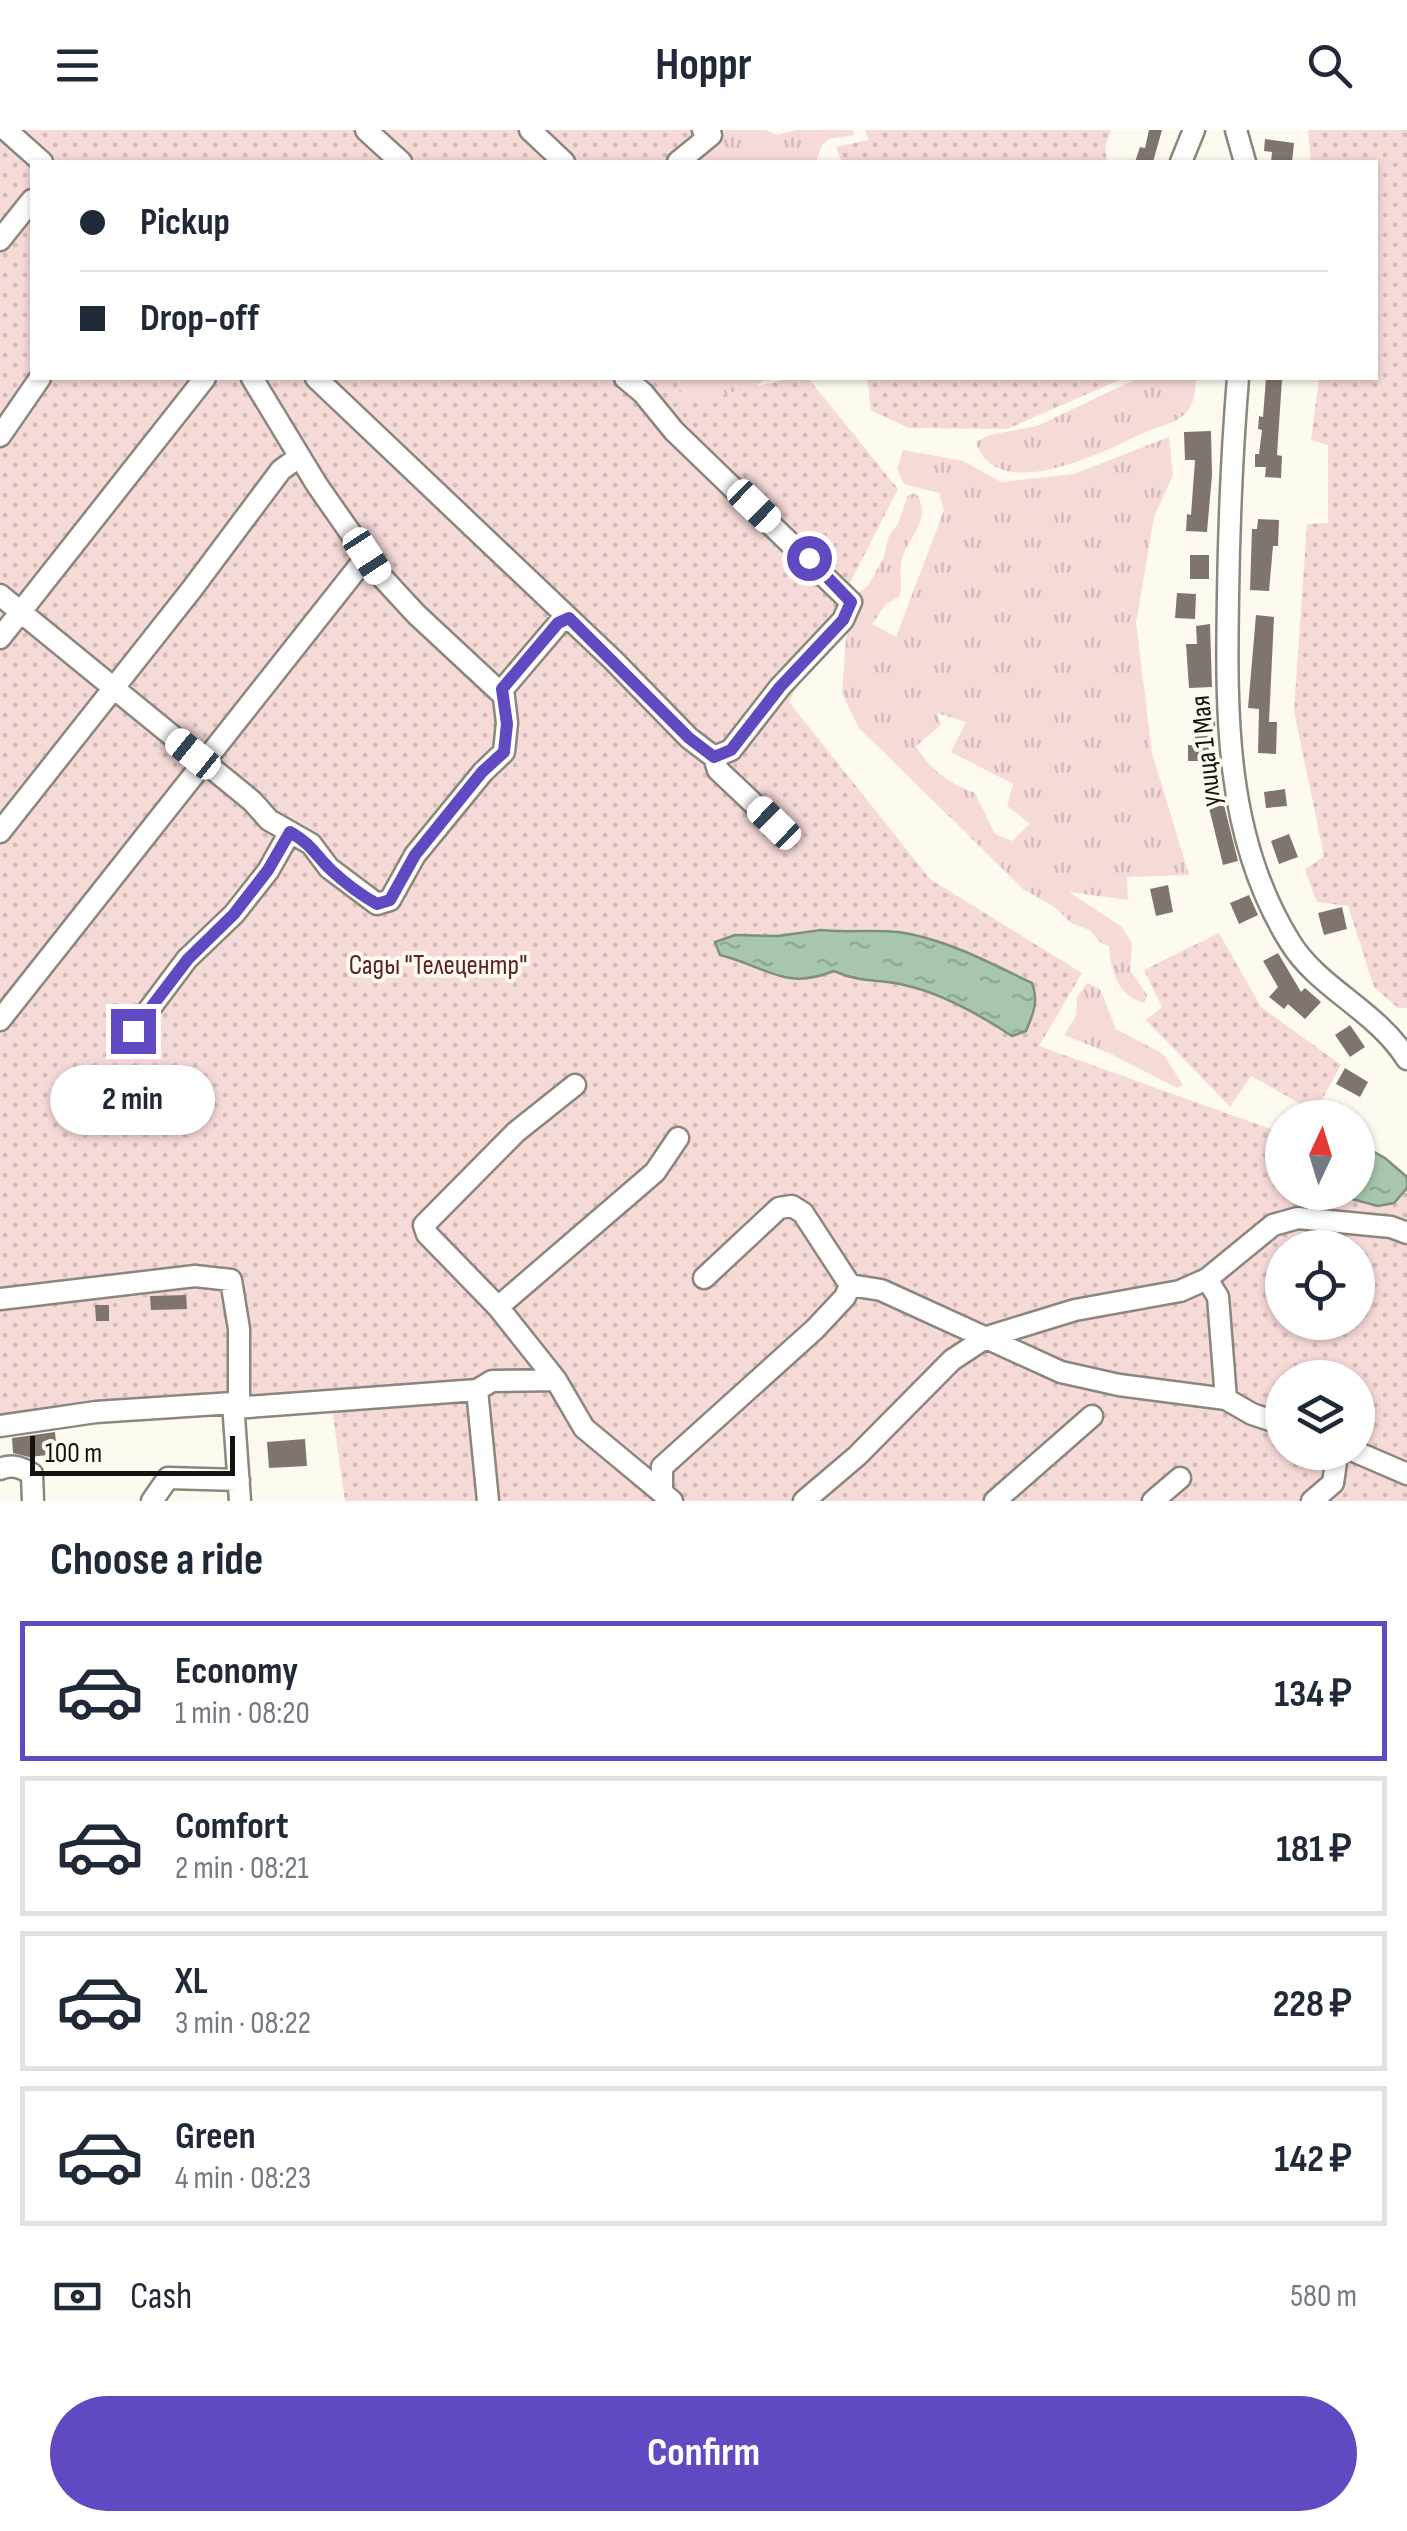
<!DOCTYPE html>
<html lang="en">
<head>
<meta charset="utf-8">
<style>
	body { margin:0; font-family:"Sofia Sans Condensed",sans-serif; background:#f6f6f7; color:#1f2937; height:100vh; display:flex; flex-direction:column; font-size:38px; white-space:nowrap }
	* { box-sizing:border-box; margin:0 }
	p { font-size:32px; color:#747a83 }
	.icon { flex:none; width:55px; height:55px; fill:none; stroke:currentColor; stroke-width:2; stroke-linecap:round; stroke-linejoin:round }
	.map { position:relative; height:1371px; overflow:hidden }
	.panel { display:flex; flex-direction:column; background:#fff; flex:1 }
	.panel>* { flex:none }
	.guide { position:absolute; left:30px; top:30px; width:1348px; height:220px; border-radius:0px; box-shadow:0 2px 8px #0004; display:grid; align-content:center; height:220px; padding:0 50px; background:#fff }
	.needle { width:65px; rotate:4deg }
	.buttons { position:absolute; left:1265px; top:970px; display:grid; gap:20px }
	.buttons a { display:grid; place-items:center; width:110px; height:110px; border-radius:50%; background:#fff; box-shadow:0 2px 8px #0004; font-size:50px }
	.scale { position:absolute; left:30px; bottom:25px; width:205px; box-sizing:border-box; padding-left:10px; border:5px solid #15130f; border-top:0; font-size:28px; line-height:35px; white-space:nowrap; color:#15130f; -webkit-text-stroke:8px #fffaf0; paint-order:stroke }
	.end { position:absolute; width:45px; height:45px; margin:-22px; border:12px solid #6049c1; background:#fff; box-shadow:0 0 0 5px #fff }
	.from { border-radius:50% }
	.bubble { position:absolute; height:70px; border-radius:35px; background:#fff; box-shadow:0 2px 8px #0004; font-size:32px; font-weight:700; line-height:70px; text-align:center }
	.car { position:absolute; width:30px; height:60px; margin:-30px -15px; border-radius:12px; box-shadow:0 0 8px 2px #0007; background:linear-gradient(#fff 24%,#345 0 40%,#fff 0 76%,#345 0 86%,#fff 0) }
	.guide b { display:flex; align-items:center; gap:35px; height:95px; font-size:38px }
	.guide b+b { border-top:2px solid #e0e1e3 }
	.guide i { width:25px; height:25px; background:#1f2937 }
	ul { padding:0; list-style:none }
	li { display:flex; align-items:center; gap:30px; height:140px; margin:0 20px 15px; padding:0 30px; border:5px solid #e0e1e3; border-radius:0px }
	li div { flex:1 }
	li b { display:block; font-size:38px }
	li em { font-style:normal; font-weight:700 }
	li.current { border-color:#6049c1 }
	li>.icon { width:90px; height:90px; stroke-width:1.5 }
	h2 { padding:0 50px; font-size:45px; line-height:120px }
	.pay { display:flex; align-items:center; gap:25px; height:110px; padding:0 50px; font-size:38px }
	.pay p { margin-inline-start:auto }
	.cta { display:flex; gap:20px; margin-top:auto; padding:20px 50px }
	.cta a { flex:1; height:115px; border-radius:60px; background:#6049c1; color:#fff; font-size:40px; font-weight:700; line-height:115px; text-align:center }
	header { display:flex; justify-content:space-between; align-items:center; height:130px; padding:0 50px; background:#fff; font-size:45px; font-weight:700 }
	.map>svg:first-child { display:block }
</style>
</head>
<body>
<header><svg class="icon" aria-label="menu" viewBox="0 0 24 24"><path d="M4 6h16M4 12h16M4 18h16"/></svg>Hoppr<svg class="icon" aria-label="search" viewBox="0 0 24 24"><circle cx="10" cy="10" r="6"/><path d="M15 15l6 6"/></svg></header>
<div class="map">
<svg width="1407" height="1371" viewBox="0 0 1407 1371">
	<defs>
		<pattern id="grass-tufts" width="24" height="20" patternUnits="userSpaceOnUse" patternTransform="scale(2.5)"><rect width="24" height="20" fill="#f6dad8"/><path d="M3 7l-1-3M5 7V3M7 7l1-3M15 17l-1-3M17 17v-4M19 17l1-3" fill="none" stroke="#d2bab8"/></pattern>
		<pattern id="garden-dots" width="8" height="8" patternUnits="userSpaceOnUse" patternTransform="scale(2.5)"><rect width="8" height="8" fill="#f6dad8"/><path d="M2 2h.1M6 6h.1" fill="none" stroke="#d2bab8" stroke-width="1.8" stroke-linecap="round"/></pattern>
		<pattern id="water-ripples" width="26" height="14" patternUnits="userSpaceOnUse" patternTransform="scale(2.5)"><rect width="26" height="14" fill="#a8c6ab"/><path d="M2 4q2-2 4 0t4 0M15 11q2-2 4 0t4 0" fill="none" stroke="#90a992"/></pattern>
	</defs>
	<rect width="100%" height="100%" fill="#fffaf0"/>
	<path fill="url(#grass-tufts)" fill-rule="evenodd" d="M 725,0 L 766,0 L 777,5 L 796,0 L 852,0 L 855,5 L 829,9 L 822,15 L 816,32 L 691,32 Z
		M 664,248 L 766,248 L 748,263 L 687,284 Z
		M 1138,248 L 1196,248 C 1195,262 1195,273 1185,284 C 1173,295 1158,296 1143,303 C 1105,321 997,377 976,312 L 989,305 L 1037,296 Z
		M 1169,307 L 1173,345 L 1154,387 L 1136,493 L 1152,623 L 1189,745 L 1127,747 L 1128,770 L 1069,762 L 1122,797 L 1132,813 L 1130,840 L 1147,865 L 1145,873 C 1119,868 1110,840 1109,816 L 1101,813 L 1090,800 L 1071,793 L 1056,778 L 1023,759 L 859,598 L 842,564 L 846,507 L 860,462 L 868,456 L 884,427 L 888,408 L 898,394 L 908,365 L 916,363 C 934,392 905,407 901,434 C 899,446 903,454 899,467 L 887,473 L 872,494 L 896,507 L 944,380 L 939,363 L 904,354 L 897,339 L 903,320 L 963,331 L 1001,352 L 1074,344 ZM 937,583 L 966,592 L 951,622 L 1013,654 L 1007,676 L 1030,694 L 1012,711 L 995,704 L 975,663 C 951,654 929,640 916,616 L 941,595 Z
		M 1087,853 L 1100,859 L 1116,899 L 1163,924 L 1183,955 L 1177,958 L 1111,924 L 1064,905 L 1076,886 L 1077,867 Z"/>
	<path fill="url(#garden-dots)" fill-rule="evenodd" d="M 0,0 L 719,0 L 685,32 L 32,32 L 32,248 L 675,248 L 684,274 L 791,248 L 808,248 L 898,359 L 789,572 L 930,749 L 1082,843 L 1039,916 L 1282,1003 L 1282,1062 L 1358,1062 L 1407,1051 L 1407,1371 L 345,1371 L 332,1279 L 226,1280 L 0,1301 ZM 1282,1118 L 1358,1118 L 1358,1192 L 1282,1192 ZM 1282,1248 L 1358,1248 L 1358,1322 L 1282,1322 Z
		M 865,0 L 1111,0 L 1105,17 L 1107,32 L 842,32 L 836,17 L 869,10 Z
		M 1308,0 L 1407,0 L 1407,878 L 1398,878 L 1374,857 L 1348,776 L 1317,772 L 1305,740 L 1324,726 L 1294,581 L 1307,394 L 1328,393 L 1328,315 L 1311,310 L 1319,248 L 1375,248 L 1375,32 L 1311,32 Z
		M 867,248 L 1124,248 L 1007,299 L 908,298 L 871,280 Z
		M 1219,803 L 1261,877 L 1341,935 L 1315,982 L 1251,946 L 1230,977 L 1146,890 L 1162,877 L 1144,840 Z"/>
	<path fill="url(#water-ripples)" stroke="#7c907c" stroke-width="2.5" d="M 821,800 C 847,803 874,799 899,802 C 946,809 990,833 1032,853 C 1039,870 1033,885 1026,901 L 1012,906 C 980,885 942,863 904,855 C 878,849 860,853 834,841 C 784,861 768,837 720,825 L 715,812 L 735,805 L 778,806 Z
		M 1358,1013 L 1385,1028 L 1407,1047 L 1407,1058 L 1394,1073 L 1378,1076 L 1329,1063 L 1358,1062 Z"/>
	<path fill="#80756e" d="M 1149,0 L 1162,0 L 1153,32 L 1135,32 L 1140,17 L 1145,18 Z
		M 1265,9 L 1294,13 L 1292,32 L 1271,32 L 1272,22 L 1264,21 Z
		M 1266,248 L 1282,249 L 1277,325 L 1282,326 L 1281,348 L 1265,347 L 1266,337 L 1255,337 L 1255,324 L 1259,324 L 1262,300 L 1258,299 L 1259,286 L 1263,287 Z
		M 1211,301 L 1212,345 L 1207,402 L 1186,401 L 1187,384 L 1191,385 L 1195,330 L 1185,330 L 1184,302 Z
		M 1258,389 L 1279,390 L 1278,416 L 1273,416 L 1269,461 L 1250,460 L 1252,399 L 1257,399 Z
		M 1190,425 L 1209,425 L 1209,449 L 1190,449 Z
		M 1177,463 L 1196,464 L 1195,489 L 1175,488 Z
		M 1256,485 L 1274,487 L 1269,592 L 1277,592 L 1276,624 L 1258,623 L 1259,579 L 1248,578 Z
		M 1210,494 L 1212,557 L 1189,558 L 1186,514 L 1197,514 L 1196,496 Z
		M 1195,588 L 1215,588 L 1216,635 L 1219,635 L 1222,656 L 1203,656 L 1203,631 L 1188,631 L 1188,615 L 1195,615 Z
		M 1285,659 L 1287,676 L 1266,678 L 1264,662 Z
		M 1223,671 L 1238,731 L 1223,735 L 1208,674 Z
		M 1289,704 L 1298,727 L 1279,734 L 1271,711 Z
		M 1168,755 L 1173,782 L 1156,786 L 1150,759 Z
		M 1249,765 L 1258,785 L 1239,794 L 1230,773 Z
		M 1342,777 L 1347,799 L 1324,805 L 1318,783 Z
		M 1278,823 L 1301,862 L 1305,858 L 1321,872 L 1305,889 L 1288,874 L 1284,879 L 1269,867 L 1278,857 L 1263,831 Z
		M 1350,895 L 1365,917 L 1350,927 L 1335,905 Z
		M 1345,938 L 1368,952 L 1360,967 L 1336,954 Z
		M 186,1165 L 187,1179 L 151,1180 L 150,1166 Z
		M 95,1175 L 109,1175 L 109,1191 L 96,1191 Z
		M 55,1302 L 57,1324 L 29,1327 L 13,1323 L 12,1308 Z
		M 305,1309 L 307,1336 L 269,1338 L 267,1312 Z"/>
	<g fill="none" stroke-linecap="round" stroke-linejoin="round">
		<g stroke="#8c877c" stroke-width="25">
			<path id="minor" d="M 6,0 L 42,32
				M 366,0 L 401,32
				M 530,0 L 564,32
				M 1236,0 L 1245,32
				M 678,32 L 711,5 L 703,0
				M 1181,32 L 1194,0
				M 0,110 L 32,70
				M 252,248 L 317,355 L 380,445 L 416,484 L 503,565
				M 316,248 L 613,530 L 689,608 L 714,627 L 731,620 L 780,557 L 843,490 L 851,472 L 674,301 L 643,263 L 625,248
				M 1238,248 C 1232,321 1229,393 1228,467 C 1226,585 1225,708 1290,812 C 1319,859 1375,879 1407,929
				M 0,306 L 40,248
				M 0,465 L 252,671 L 269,690 L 311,714 L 329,738 L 377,774 L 390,770 L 415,725 L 483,642 L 504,622 L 507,593 L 503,559 L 559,493 L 569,488
				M 0,508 L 205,248
				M 714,627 L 718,640 L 774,693
				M 0,702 L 192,459 L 281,340 L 299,327
				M 0,890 L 367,426
				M 133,901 L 187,829 L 234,784 L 268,741 L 290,702
				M 575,955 L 516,1002 L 424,1095 L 427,1104 L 498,1177 L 556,1250 L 584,1298 L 672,1371
				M 1207,1149 L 1218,1167 L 1226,1269
				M 850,1155 L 881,1160 L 1061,1242 L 1119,1255 L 1226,1269 L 1252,1284 L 1282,1294
				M 0,1169 L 195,1146 L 231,1150 L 239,1199 L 239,1267 L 233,1273 L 240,1371
				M 498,1177 L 655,1042 L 678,1008
				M 477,1260 L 492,1251 L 556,1250
				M 234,1278 L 477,1260 L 488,1371
				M 0,1296 L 96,1282 L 233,1273
				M 1356,1322 L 1407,1344
				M 0,1339 C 12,1334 21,1337 32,1344 L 33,1371
				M 662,1360 L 662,1337 L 815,1199 L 845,1167 L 850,1155 L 803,1083 L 792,1076 L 779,1078 L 704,1148
				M 152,1371 L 168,1348 L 239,1350
				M 804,1371 L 857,1326 L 952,1230 L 987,1207 L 1075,1180 L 1180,1161 L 1207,1149 L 1273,1095 L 1298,1088 L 1391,1097 L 1407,1103
				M 995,1371 L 1092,1286
				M 1153,1371 L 1180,1348
				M 1312,1371 L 1333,1353 L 1336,1332 L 1333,1322"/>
		</g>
		<use href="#minor" stroke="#fff" stroke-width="20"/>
	</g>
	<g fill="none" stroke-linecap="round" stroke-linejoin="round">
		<path stroke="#6049c1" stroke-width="12" d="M 133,901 L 188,829 L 234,784 L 268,740 L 290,702 C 314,716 314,724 331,740 C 345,753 361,765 377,774 L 390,770 L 415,725 L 482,642 L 504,622 L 507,594 L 502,559 L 558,493 L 569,488 L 689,608 L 714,627 L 731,620 L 780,557 L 843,490 L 851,472 L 809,428"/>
	</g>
	<g text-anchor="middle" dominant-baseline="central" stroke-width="8" stroke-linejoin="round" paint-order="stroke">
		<g font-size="28" fill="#15130f" stroke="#fffaf0">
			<text transform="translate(1206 621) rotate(-96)">улица 1 Мая</text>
		</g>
		<g font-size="28" fill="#592324" stroke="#fffaf0">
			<text x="438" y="835">Сады "Телецентр"</text>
		</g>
	</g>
</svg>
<div class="buttons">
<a><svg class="needle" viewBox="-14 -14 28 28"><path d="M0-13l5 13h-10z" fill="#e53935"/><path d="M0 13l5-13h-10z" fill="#747a83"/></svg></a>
<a><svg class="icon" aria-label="locate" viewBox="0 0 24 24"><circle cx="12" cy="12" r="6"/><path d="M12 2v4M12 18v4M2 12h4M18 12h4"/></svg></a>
<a><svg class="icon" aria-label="layers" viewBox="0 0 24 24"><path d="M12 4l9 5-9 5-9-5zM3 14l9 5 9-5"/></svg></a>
</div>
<div class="scale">100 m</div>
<i class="end from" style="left:809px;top:428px"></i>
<i class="end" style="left:133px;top:901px"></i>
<div class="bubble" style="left:50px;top:935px;width:165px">2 min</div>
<i class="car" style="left:754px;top:376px;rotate:134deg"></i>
<i class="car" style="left:367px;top:426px;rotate:147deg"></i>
<i class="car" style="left:193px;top:624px;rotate:309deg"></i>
<i class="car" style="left:774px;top:693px;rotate:314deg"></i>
<div class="guide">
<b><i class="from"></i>Pickup</b>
<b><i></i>Drop-off</b>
</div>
</div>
<section class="panel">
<h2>Choose a ride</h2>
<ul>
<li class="current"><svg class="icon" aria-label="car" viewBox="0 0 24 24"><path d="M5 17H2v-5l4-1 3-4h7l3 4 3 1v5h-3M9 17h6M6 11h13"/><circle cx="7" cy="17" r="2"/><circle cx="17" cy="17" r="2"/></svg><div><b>Economy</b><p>1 min · 08:20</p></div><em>134 ₽</em></li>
<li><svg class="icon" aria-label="car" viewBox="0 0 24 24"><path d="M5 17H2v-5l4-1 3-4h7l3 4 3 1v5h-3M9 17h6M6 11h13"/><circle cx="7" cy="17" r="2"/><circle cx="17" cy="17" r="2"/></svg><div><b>Comfort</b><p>2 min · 08:21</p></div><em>181 ₽</em></li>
<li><svg class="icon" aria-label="car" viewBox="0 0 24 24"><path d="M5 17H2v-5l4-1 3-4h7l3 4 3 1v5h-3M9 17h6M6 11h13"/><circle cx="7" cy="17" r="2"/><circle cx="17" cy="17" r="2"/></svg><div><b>XL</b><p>3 min · 08:22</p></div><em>228 ₽</em></li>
<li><svg class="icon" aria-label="car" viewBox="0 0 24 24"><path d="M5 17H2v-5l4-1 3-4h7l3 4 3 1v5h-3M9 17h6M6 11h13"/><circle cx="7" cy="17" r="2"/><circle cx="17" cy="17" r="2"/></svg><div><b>Green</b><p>4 min · 08:23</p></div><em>142 ₽</em></li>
</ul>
<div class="pay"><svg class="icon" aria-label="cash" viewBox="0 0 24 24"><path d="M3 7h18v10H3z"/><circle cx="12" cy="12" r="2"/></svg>Cash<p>580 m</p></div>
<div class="cta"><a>Confirm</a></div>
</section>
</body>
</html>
